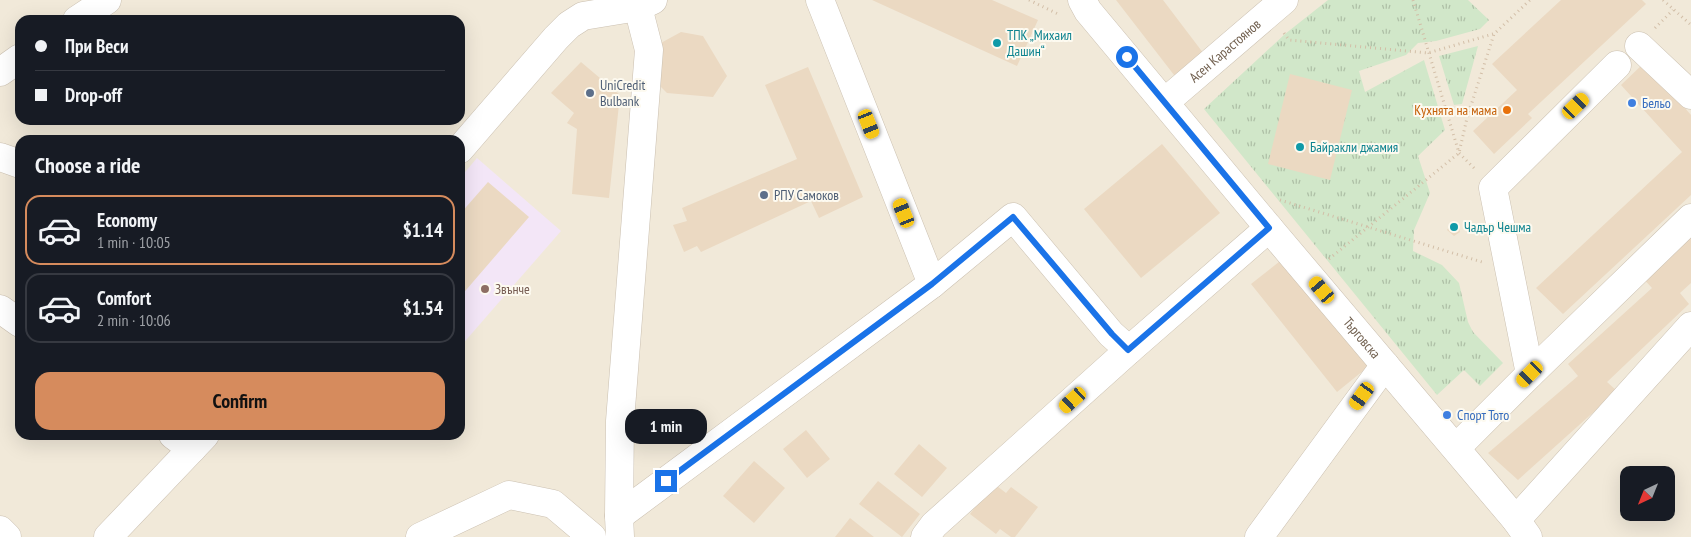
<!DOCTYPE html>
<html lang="en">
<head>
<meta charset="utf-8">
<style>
	body { margin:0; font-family:"PT Sans Narrow",sans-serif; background:#20242c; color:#f1f3f6; height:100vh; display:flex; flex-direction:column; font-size:19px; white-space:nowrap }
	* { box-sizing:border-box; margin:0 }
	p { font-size:16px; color:#9ea1a6 }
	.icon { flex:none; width:28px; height:28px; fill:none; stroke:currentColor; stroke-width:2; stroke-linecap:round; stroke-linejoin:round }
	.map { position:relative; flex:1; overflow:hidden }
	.drawer { position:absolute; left:15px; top:135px; width:450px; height:305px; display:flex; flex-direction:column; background:#171b24; border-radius:15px; box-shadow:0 5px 20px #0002 }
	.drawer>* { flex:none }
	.guide { position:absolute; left:15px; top:15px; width:450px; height:110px; border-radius:15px; box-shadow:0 5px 20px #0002; display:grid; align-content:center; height:110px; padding:0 20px; background:#171b24 }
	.needle { width:32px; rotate:223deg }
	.controls { position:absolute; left:1620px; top:466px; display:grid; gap:10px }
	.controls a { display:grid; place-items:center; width:55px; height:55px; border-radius:10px; background:#171b24; box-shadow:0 5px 20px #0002; font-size:25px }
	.end { position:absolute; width:22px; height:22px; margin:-11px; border:6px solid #1a73e8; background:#fff; box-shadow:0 0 0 2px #fff }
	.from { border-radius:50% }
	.bubble { position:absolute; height:35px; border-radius:15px; background:#171b24; box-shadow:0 5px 20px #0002; font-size:16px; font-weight:700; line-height:35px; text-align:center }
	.car { position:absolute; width:15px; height:30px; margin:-15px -8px; border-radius:6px; box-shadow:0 0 4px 1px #0007; background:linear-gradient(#f5c518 24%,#345 0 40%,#f5c518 0 76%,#345 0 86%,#f5c518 0) }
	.guide b { display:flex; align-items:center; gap:18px; height:48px; font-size:19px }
	.guide b+b { border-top:1px solid #363941 }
	.guide i { width:12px; height:12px; background:#f1f3f6 }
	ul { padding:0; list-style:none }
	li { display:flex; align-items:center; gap:15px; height:70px; margin:0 10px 8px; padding:0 10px; border:2px solid #363941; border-radius:15px }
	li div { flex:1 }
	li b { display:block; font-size:19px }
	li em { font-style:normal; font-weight:700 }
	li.current { border-color:#d68b5d }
	li>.icon { width:45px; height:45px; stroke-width:1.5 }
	h2 { padding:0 20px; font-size:22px; line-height:60px }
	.primary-button { display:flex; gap:10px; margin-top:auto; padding:10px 20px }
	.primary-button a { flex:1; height:58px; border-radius:15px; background:#d68b5d; color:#111; font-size:20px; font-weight:700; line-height:58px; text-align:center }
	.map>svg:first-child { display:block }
</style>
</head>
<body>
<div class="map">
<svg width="1691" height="537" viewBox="0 0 1691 537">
	<defs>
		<pattern id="grass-tufts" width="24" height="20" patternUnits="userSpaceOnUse" patternTransform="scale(1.25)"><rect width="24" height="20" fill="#d1e7c9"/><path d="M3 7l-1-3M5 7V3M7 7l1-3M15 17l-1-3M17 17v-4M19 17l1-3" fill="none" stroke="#aebfa6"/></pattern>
	</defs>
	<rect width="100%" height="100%" fill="#faf6ea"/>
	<path fill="#f1e9d9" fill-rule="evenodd" d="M 0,0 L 1691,0 L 1691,537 L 0,537 ZM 20,20 L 460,20 L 460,120 L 20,120 ZM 20,140 L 460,140 L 460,435 L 20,435 ZM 1629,475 L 1666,475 L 1666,512 L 1629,512 Z"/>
	<path fill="#f3e6f7" d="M 477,158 L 561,231 L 460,347 L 460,178 Z"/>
	<path fill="url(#grass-tufts)" d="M 1328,0 L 1468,0 L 1489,20 L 1480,29 L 1436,41 L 1418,43 L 1406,55 L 1359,71 L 1365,92 L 1424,60 L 1445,130 L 1418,156 L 1430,193 L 1414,230 L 1413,251 L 1442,265 L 1459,283 L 1468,322 L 1473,332 L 1503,363 L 1480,386 L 1464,370 L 1437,395 L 1204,109 L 1285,34 Z
		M 1478,46 L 1462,104 L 1454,105 L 1439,56 Z"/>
	<path fill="#ebd9c2" d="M 872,0 L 992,0 L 1038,20 L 1017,66 Z
		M 1116,0 L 1163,0 L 1210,62 L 1181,84 Z
		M 1561,0 L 1642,0 L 1646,4 L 1528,114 L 1532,118 L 1494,154 L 1473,131 L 1517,90 L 1492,64 Z
		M 681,32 L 703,36 L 727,76 L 713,97 L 667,93 L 658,84 L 659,44 Z
		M 581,62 L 620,95 L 609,198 L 572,194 L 577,129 L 567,123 L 574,113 L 551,93 Z
		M 1645,62 L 1691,115 L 1691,195 L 1563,314 L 1536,288 L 1682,152 L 1621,85 Z
		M 808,67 L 863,197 L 819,218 L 811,201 L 701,252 L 697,246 L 684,252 L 673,225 L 687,221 L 682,208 L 797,159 L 765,85 Z
		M 1290,74 L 1352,90 L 1330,180 L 1268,164 Z
		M 1162,144 L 1220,213 L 1141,278 L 1084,209 Z
		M 488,182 L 529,217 L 460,297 L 460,214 Z
		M 1451,224 L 1458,224 L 1460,232 L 1454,236 L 1447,230 Z
		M 1691,228 L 1691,283 L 1680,293 L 1689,304 L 1607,382 L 1617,391 L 1518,480 L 1488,453 L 1578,376 L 1568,364 L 1652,288 L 1640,275 Z
		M 1284,258 L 1369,366 L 1337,392 L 1251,284 Z
		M 806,430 L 830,459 L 807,478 L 783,449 Z
		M 919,444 L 947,468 L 922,497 L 894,474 Z
		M 754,461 L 785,488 L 754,523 L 723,496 Z
		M 878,481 L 920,514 L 902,537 L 859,504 Z
		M 993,483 L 1006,493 L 1011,487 L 1038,507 L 1015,537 L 1011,537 L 1000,529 L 996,534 L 970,514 Z
		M 850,518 L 874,537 L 835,537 Z"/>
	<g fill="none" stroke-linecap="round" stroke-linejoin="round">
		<g stroke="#cbc0b1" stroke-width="29">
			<g id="minor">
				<path d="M 820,0 L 932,284"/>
				<path id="s1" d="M 1082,0 L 1088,11 L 1269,228 L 1516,520 L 1528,537"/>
				<path d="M 77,20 L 107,0"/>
				<path d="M 1639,46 L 1691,95"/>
				<path d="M 0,72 L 20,58"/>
				<path id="s2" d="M 1165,102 L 1284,0"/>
				<path d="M 460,149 L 556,38 L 569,25 L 583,16 L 638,7 L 653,0"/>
				<path d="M 0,157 L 20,164"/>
				<path d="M 0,309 L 20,323"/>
				<path d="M 1530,374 L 1493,188 L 1617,65"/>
				<path d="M 173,435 L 192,449"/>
				<path d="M 1456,448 L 1530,374 L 1691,218"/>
				<path d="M 619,516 L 932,284 L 1013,217 L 1111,334 L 1129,350"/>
				<path d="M 1516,520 L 1691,326"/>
				<path d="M 0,530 L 7,537"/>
				<path d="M 108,537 L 205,435"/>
				<path d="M 420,537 L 509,495 L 553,504 L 592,537"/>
				<path d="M 620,537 L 619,516 L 620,421 L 649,50 L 638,7"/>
				<path d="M 925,537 L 934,525 L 1129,350 L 1269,228"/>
				<path d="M 1259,537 L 1385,365"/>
			</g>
		</g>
		<path stroke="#d2bea7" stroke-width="3" stroke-dasharray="1 4" stroke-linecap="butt" d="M 1029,0 L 1060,15
			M 1413,0 L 1459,153 L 1475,169
			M 1663,0 L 1691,25
			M 1655,28 L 1673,10
			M 1284,33 L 1289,40 L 1428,53 L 1493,34
			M 1280,200 L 1482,262
			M 1329,259 L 1459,153 L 1467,118 L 1494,34 L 1530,0"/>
		<use href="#minor" stroke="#fff" stroke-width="28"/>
	</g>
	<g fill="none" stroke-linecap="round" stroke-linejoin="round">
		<path stroke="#1a73e8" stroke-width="6" d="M 666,481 L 932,284 L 1013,217 L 1112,334 L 1128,350 L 1269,228 L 1127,57"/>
	</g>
	<g fill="#0f9aa8" stroke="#fdfaf0" stroke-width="2">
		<circle cx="997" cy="43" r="5"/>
		<circle cx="1300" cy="147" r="5"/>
		<circle cx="1454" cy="227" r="5"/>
	</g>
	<g fill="#5c6f8a" stroke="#fdfaf0" stroke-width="2">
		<circle cx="590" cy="93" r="5"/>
		<circle cx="764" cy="195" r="5"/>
	</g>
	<g fill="#3f7fe0" stroke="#fdfaf0" stroke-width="2">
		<circle cx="1632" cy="103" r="5"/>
		<circle cx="1447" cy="415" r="5"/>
	</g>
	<circle fill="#e8710a" stroke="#fdfaf0" stroke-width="2" cx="1507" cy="110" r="5"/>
	<circle fill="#8d6e63" stroke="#fdfaf0" stroke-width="2" cx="485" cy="289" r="5"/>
	<g text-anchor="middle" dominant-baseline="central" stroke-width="4" stroke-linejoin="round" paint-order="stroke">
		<g font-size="14" fill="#0d838f" stroke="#fdfaf0" text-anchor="start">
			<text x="1007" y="35">ТПК „Михаил<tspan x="1007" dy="16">Дашин“</tspan></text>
			<text x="1310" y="147">Байракли джамия</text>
			<text x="1464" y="227">Чадър Чешма</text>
		</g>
		<g font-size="14" fill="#726150" stroke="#fdfaf0">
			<text stroke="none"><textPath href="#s2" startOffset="79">Асен Карастоянов</textPath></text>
			<text stroke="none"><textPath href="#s1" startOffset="439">Търговска</textPath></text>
		</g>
		<g font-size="14" fill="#4e5e75" stroke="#fdfaf0" text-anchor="start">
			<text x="600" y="85">UniCredit<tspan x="600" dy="16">Bulbank</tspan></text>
			<text x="774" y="195">РПУ Самоков</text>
		</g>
		<g font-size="14" fill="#366cbe" stroke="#fdfaf0" text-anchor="start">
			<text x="1642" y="103">Бельо</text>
			<text x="1457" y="415">Спорт Тото</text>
		</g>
		<g font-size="14" fill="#c56008" stroke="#fdfaf0" text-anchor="end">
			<text x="1497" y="110">Кухнята на мама</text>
		</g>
		<g font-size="14" fill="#785e54" stroke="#fdfaf0" text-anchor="start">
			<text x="495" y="289">Звънче</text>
		</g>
	</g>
</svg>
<div class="controls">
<a><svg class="needle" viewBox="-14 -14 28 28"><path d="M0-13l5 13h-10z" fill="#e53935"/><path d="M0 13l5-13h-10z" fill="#9ea1a6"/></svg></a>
</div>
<i class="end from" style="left:1127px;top:57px"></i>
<i class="end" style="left:666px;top:481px"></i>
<div class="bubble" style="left:625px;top:409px;width:82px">1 min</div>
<i class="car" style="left:1576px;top:106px;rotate:46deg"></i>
<i class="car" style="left:869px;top:124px;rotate:158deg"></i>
<i class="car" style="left:904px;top:213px;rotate:338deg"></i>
<i class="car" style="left:1322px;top:290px;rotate:320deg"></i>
<i class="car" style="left:1530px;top:374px;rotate:225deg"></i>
<i class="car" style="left:1362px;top:396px;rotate:216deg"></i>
<i class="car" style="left:1073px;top:400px;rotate:228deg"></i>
<div class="guide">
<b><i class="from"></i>При Веси</b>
<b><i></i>Drop-off</b>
</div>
<section class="drawer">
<h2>Choose a ride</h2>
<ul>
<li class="current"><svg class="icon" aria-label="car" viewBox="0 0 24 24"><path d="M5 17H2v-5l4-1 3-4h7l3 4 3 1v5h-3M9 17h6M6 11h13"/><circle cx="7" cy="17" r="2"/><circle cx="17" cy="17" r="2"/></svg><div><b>Economy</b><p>1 min · 10:05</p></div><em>$1.14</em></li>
<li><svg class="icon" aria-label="car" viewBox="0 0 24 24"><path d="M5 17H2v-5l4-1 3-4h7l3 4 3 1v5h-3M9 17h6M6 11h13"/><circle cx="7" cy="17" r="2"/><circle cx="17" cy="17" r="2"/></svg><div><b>Comfort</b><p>2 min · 10:06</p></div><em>$1.54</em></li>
</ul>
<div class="primary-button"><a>Confirm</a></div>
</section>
</div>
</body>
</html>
